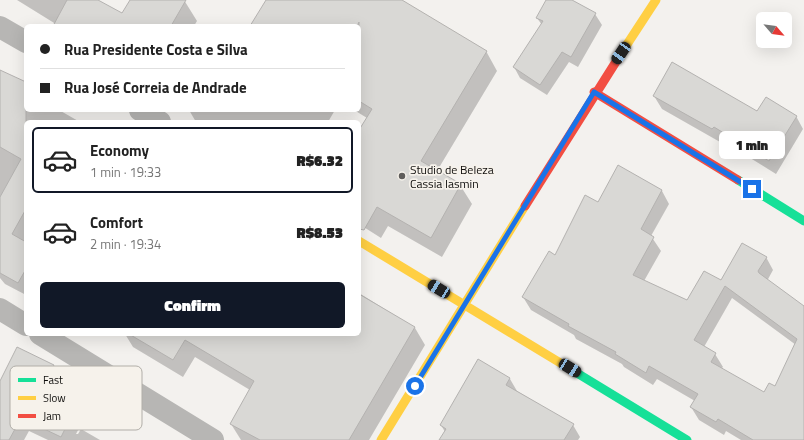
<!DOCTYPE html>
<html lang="en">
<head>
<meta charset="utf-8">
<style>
	body { margin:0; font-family:"Titillium Web",sans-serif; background:#f2f2f2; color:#222; height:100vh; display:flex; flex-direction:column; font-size:15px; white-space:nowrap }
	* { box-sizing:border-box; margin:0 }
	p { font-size:13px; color:#767676 }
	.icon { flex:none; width:22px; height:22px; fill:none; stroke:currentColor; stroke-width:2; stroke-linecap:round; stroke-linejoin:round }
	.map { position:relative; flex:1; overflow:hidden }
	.side { position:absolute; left:24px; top:120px; width:337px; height:216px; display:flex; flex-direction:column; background:#fff; border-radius:6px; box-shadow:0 4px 16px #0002 }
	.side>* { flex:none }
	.banner { position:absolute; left:24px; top:24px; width:337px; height:88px; border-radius:6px; box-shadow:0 4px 16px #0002; display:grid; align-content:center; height:88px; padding:0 16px; background:#fff }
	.needle { width:26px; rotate:118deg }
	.tools { position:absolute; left:756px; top:12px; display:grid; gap:8px }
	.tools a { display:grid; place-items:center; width:36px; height:36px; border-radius:6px; background:#fff; box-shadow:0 4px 16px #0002; font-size:20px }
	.end { position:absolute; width:18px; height:18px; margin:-9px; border:5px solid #1a73e8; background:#fff; box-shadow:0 0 0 2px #fff }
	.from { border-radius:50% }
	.bubble { position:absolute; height:28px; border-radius:6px; background:#fff; box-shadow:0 4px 16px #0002; font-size:13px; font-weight:800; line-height:28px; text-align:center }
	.car { position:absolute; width:12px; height:24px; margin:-12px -6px; border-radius:5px; box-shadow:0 0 3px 1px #0007; background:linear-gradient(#222 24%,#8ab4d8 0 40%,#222 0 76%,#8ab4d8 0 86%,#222 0) }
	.banner b { display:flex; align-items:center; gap:14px; height:38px; font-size:15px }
	.banner b+b { border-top:1px solid #e0e0e0 }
	.banner i { width:10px; height:10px; background:#222 }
	ul { padding:7px 0 0; list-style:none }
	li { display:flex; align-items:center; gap:12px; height:66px; margin:0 8px 6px; padding:0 8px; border:2px solid transparent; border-radius:6px }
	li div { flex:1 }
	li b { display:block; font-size:15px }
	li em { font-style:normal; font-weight:800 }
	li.active { border-color:#111827 }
	li>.icon { width:36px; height:36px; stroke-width:1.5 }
	.primary-button { display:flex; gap:8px; margin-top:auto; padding:8px 16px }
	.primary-button a { flex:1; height:46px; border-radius:6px; background:#111827; color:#fff; font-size:16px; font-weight:800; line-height:46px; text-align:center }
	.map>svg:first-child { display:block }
</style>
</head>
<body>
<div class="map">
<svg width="804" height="440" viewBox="0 0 804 440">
	<rect width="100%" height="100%" fill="#f3f1ee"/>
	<path fill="#0003" fill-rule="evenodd" d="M 17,0 L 96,0 L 123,15 L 131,0 L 184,0 L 197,21 L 194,26 L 59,26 Z
		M 267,0 L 400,0 L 486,51 L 497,71 L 437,171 L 460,185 L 472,204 L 442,257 L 388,226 L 381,238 L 359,224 L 359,132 L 367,118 L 354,110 L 359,110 L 359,26 L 252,26 Z
		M 547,0 L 569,0 L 595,14 L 602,25 L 578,67 L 569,62 L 547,95 L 520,78 L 514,67 L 542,25 L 537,18 Z
		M 0,70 L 26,84 L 26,110 L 59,110 L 80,122 L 26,122 L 26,295 L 5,284 L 0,278 Z
		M 654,96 L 796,116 L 803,129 L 776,174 L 721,140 L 720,142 L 662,109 Z
		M 189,110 L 335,110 L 328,122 L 196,122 Z
		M 618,167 L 662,191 L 669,204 L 651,236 L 661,251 L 644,281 L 688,301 L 766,257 L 773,270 L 767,281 L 804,307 L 804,440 L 741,440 L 726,431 L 724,435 L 699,420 L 691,407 L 695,401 L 657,379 L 653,385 L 624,367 L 622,364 L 576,339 L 574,335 L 531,310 L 523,297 L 598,203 ZM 732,298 L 796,345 L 776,388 L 764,394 L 721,369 L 723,367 L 715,354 L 704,347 Z
		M 359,293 L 415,328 L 425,345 L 369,440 L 241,440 L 231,424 L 250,390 L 195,357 L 183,377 L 133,347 L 125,334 L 359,334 Z
		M 479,361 L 510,379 L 517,391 L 573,425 L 580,437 L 578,440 L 440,440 L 445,432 L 441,425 Z
		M 53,366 L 61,379 L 54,392 L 77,404 L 85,417 L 76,434 L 78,434 L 81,429 L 100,440 L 48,440 L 29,431 L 24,440 L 0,440 L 0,384 Z"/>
	<path fill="#d9d8d5" stroke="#b4b2b0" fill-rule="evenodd" d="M 67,0 L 98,0 L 122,13 L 130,0 L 186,0 L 171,26 L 53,26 Z
		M 266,0 L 402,0 L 487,51 L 421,161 L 461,184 L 431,238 L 377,207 L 364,230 L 359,229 L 359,130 L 372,109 L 359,101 L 359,22 L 357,26 L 250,26 Z
		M 546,0 L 572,0 L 596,13 L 571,57 L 562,52 L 540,85 L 513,67 L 543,21 L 536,18 Z
		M 672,62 L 757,111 L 766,97 L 797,116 L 769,161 L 714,127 L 712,129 L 653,96 Z
		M 0,70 L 26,82 L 26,209 L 12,234 L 26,242 L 26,269 L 18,283 L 0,273 L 0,197 L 21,159 L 0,147 Z
		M 618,165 L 662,190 L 641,229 L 654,237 L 633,275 L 687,300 L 704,271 L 721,280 L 742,243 L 767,257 L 758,271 L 759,273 L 804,306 L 804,440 L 753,440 L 718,419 L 716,422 L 690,407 L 698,394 L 649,366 L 646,373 L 615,354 L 616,352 L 568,326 L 569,324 L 522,297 L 549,251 L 555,255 L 585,195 L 598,202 ZM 725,286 L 797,339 L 775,386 L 769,383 L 764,392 L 711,362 L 716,353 L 694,340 Z
		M 359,294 L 415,327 L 349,440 L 260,440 L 230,424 L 254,381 L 185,340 L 173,360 L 129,334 L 359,334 Z
		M 17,347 L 54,365 L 44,386 L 78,403 L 61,437 L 21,418 L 9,440 L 0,440 L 0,381 Z
		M 478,359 L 510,378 L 506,385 L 574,424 L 564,440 L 439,440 L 446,429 L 440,425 Z"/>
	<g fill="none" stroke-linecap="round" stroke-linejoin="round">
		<path stroke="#b7b6b4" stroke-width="22" d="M 0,27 L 26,42
			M 140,110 L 160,122
			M 0,309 L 26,325
			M 40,334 L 213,440"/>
		<path stroke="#16e098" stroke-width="9" d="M 738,180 L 804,221
			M 572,370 L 687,440"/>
		<path stroke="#ffcf43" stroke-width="9" d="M 624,49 L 656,0
			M 359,241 L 572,370
			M 381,440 L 525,206"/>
		<path stroke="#f24e42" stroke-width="9" d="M 594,92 L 738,180
			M 525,206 L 624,49"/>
	</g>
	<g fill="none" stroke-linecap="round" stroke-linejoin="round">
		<path stroke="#1a73e8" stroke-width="5" d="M 415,386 L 594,92 L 752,189"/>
	</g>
	<circle fill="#5f5d5b" stroke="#f6f2eb" stroke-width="1.5" cx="402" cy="176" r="4"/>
	<g text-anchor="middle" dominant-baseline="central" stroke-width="3.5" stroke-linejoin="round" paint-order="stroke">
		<g font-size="12" fill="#0f0e0c" stroke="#f6f2eb" text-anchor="start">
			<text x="410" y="169">Studio de Beleza<tspan x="410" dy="14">Cassia Iasmin</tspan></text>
		</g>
	</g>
	<rect x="10" y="366" width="132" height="64" rx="6" fill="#f6f2eb" stroke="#b1aea8" stroke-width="1"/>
	<rect x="18" y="378" width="18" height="4" fill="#16e098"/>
	<rect x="18" y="396" width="18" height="4" fill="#ffcf43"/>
	<rect x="18" y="414" width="18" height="4" fill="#f24e42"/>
	<g font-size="11" fill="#0f0e0c">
		<text x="43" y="384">Fast</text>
		<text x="43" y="402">Slow</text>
		<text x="43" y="420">Jam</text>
	</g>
</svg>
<div class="tools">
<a><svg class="needle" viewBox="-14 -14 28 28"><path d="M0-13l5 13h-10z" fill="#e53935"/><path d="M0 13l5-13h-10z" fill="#767676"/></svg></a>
</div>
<i class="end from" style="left:415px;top:386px"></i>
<i class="end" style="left:752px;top:189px"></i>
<div class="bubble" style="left:719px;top:131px;width:66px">1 min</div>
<i class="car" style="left:621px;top:53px;rotate:214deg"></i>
<i class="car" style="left:439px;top:289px;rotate:301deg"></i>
<i class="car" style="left:570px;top:368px;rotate:122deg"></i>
<div class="banner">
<b><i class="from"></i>Rua Presidente Costa e Silva</b>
<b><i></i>Rua José Correia de Andrade</b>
</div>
<section class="side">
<ul>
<li class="active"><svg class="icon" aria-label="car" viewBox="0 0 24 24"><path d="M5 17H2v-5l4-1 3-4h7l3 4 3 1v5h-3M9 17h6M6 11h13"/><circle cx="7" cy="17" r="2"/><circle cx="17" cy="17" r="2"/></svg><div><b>Economy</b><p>1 min · 19:33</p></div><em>R$6.32</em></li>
<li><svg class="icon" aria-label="car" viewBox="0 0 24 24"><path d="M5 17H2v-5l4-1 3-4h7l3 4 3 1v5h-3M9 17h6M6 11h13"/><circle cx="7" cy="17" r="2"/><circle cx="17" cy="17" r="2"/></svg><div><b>Comfort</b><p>2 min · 19:34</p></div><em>R$8.53</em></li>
</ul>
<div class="primary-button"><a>Confirm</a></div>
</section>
</div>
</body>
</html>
